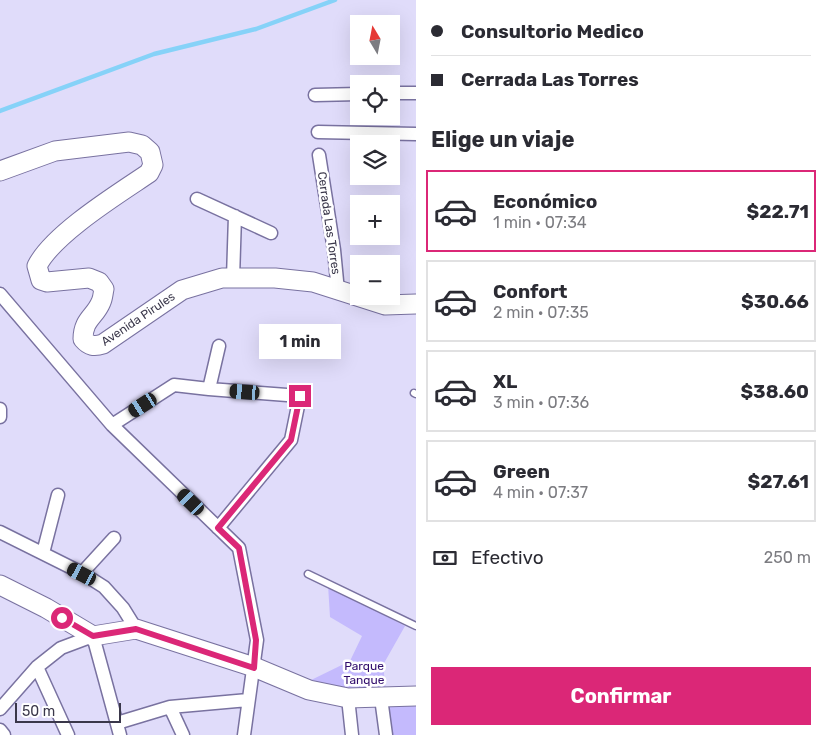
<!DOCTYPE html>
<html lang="es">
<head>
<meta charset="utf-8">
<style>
	body { margin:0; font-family:Rubik,sans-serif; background:#f7f7f7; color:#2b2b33; height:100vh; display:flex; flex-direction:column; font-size:19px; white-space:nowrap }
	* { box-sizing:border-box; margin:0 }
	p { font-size:16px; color:#7c7c81 }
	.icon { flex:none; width:28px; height:28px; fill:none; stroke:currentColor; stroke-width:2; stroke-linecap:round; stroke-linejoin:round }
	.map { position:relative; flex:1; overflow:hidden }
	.side { display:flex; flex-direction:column; background:#fff; width:410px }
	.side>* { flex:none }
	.banner { display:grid; align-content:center; height:110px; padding:0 15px; background:#fff }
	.needle { width:32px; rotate:350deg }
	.fabs { position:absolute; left:350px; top:15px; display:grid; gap:10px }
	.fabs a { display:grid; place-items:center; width:50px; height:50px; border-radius:0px; background:#fff; box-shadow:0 5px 20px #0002; font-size:25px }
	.scale { position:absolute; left:15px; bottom:12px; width:106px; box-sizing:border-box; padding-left:5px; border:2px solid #3a374a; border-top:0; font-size:14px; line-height:18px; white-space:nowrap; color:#3a374a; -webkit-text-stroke:4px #fff; paint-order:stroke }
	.end { position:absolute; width:22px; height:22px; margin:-11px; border:6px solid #db2777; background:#fff; box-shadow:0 0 0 2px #fff }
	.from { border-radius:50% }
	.bubble { position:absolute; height:35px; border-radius:0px; background:#fff; box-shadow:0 5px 20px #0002; font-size:16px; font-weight:700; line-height:35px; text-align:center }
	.car { position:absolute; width:15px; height:30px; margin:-15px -8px; border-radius:6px; box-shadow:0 0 4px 1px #0007; background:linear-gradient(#222 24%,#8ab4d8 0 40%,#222 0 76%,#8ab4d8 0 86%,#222 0) }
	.banner b { display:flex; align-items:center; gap:18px; height:48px; font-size:19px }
	.banner b+b { border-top:1px solid #e1e1e2 }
	.banner i { width:12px; height:12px; background:#2b2b33 }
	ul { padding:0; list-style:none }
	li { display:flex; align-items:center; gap:15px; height:82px; margin:0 10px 8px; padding:0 5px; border:2px solid #e1e1e2; border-radius:0px }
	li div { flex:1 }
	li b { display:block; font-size:19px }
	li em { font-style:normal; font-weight:700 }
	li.current { border-color:#db2777 }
	li>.icon { width:45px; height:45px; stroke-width:1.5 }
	h2 { padding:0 15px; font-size:22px; line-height:60px }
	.pay { display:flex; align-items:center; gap:12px; height:55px; padding:0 15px; font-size:19px }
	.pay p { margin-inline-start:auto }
	.cta { display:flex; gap:10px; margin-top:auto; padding:10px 15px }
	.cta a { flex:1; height:58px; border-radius:0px; background:#db2777; color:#fff; font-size:20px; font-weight:700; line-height:58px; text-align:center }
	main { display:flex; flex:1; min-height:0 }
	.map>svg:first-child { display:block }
</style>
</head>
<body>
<main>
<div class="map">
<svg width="416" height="735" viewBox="0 0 416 735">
	<rect width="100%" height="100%" fill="#e0dcfa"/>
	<path fill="#c4bafd" d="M 328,585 L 405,626 L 383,665 L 386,691 L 351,693 L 307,682 L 350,661 L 362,636 L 330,617 Z
		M 416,701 L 416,735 L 391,735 L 387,702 Z"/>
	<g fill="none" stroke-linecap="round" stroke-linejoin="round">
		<path stroke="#86d2f8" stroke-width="4.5" d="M 0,111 L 154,54 L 256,29 L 335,0"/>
		<g stroke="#7972a0" stroke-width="9">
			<path id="lane" d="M 414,393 L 416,394
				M 308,574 L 416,626"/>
		</g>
		<g stroke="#7972a0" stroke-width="15">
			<path id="street" d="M 391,93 L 416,93
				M 315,95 L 359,94
				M 318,132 L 416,134
				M 319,155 L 334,250 L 338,291
				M 197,199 L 271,233
				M 233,278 L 235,216
				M 0,294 L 112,425 L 239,548 L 257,640 L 244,735
				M 209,389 L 219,346
				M 0,409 L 0,417
				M 112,425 L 174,385 L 209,389 L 300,396 L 291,440 L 218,528
				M 0,532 L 82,573 L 104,587 L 123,608 L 136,629
				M 43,553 L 58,495
				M 82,573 L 114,538
				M 37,667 L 68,735
				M 348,698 L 352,735
				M 381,698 L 386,735
				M 170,707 L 183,735
				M 0,709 L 37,667 L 61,648 L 93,636 L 120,735
				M 117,723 L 170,707 L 248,700
				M 0,730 L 4,735"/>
		</g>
		<g stroke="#7972a0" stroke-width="21">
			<path id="secondary" d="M 0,171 L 55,151 L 129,142 L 142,145 L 150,152 L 153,165 L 149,173 C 118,194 53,234 37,266 L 41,280 L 47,282 L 89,278 L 99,282 L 104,289 C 103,293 103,298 101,302 C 95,317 83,319 83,339 C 89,346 94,347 103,344 L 182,290 L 222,278 L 275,278 L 313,282 L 385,305 L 416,304
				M 0,585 L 46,608 L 93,636 L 136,629 L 254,667 L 309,690 L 348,698 L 416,696"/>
		</g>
		<use href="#lane" stroke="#fff" stroke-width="6"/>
		<use href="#street" stroke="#fff" stroke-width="12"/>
		<use href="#secondary" stroke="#fff" stroke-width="19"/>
	</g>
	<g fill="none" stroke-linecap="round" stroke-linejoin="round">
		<path stroke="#db2777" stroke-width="6" d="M 62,618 L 93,636 L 136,629 L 254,668 L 256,640 L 239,548 L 218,528 L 291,440 L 300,396"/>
	</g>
	<g text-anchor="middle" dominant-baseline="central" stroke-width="5" stroke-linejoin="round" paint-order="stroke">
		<g font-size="12" fill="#3a374a" stroke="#fff">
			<text transform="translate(329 223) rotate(82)">Cerrada Las Torres</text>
			<text transform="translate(138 319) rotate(-34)">Avenida Pirules</text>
		</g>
		<g font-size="12" fill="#300c6c" stroke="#fff">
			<text x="364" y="666">Parque<tspan x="364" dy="14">Tanque</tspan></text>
		</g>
	</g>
</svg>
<div class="fabs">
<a><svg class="needle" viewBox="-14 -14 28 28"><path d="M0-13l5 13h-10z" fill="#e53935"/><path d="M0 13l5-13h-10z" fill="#7c7c81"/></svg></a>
<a><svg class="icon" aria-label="locate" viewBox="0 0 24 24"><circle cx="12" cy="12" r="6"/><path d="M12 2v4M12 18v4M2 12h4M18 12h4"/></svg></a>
<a><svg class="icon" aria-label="layers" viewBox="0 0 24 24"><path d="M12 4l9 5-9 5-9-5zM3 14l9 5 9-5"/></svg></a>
<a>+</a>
<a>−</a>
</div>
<div class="scale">50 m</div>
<i class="end from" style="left:62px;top:618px"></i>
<i class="end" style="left:300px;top:396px"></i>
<div class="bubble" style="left:259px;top:324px;width:82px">1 min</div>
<i class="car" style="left:245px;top:392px;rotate:274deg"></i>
<i class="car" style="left:143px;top:405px;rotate:237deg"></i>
<i class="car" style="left:191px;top:502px;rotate:314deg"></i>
<i class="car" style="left:82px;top:574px;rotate:297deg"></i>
</div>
<section class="side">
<div class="banner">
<b><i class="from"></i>Consultorio Medico</b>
<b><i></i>Cerrada Las Torres</b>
</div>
<h2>Elige un viaje</h2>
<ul>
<li class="current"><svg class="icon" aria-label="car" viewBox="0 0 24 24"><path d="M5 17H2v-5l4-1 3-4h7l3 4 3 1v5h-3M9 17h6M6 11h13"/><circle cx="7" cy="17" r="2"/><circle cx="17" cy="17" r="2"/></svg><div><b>Económico</b><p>1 min · 07:34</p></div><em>$22.71</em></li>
<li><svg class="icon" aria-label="car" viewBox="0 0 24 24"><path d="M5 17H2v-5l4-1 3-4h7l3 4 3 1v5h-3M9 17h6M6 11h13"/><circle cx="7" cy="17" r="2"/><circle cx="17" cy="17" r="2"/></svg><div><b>Confort</b><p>2 min · 07:35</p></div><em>$30.66</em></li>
<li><svg class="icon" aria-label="car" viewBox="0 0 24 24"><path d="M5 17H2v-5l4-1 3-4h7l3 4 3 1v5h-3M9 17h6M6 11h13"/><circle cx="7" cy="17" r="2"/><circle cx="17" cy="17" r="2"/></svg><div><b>XL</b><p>3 min · 07:36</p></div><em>$38.60</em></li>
<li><svg class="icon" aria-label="car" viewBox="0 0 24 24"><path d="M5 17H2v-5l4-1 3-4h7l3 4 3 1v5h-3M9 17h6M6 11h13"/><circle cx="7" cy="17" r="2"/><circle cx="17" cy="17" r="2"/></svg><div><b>Green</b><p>4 min · 07:37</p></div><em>$27.61</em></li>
</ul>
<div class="pay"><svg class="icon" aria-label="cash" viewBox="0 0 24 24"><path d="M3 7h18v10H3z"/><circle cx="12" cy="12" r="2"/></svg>Efectivo<p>250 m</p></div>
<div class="cta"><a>Confirmar</a></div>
</section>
</main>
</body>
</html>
